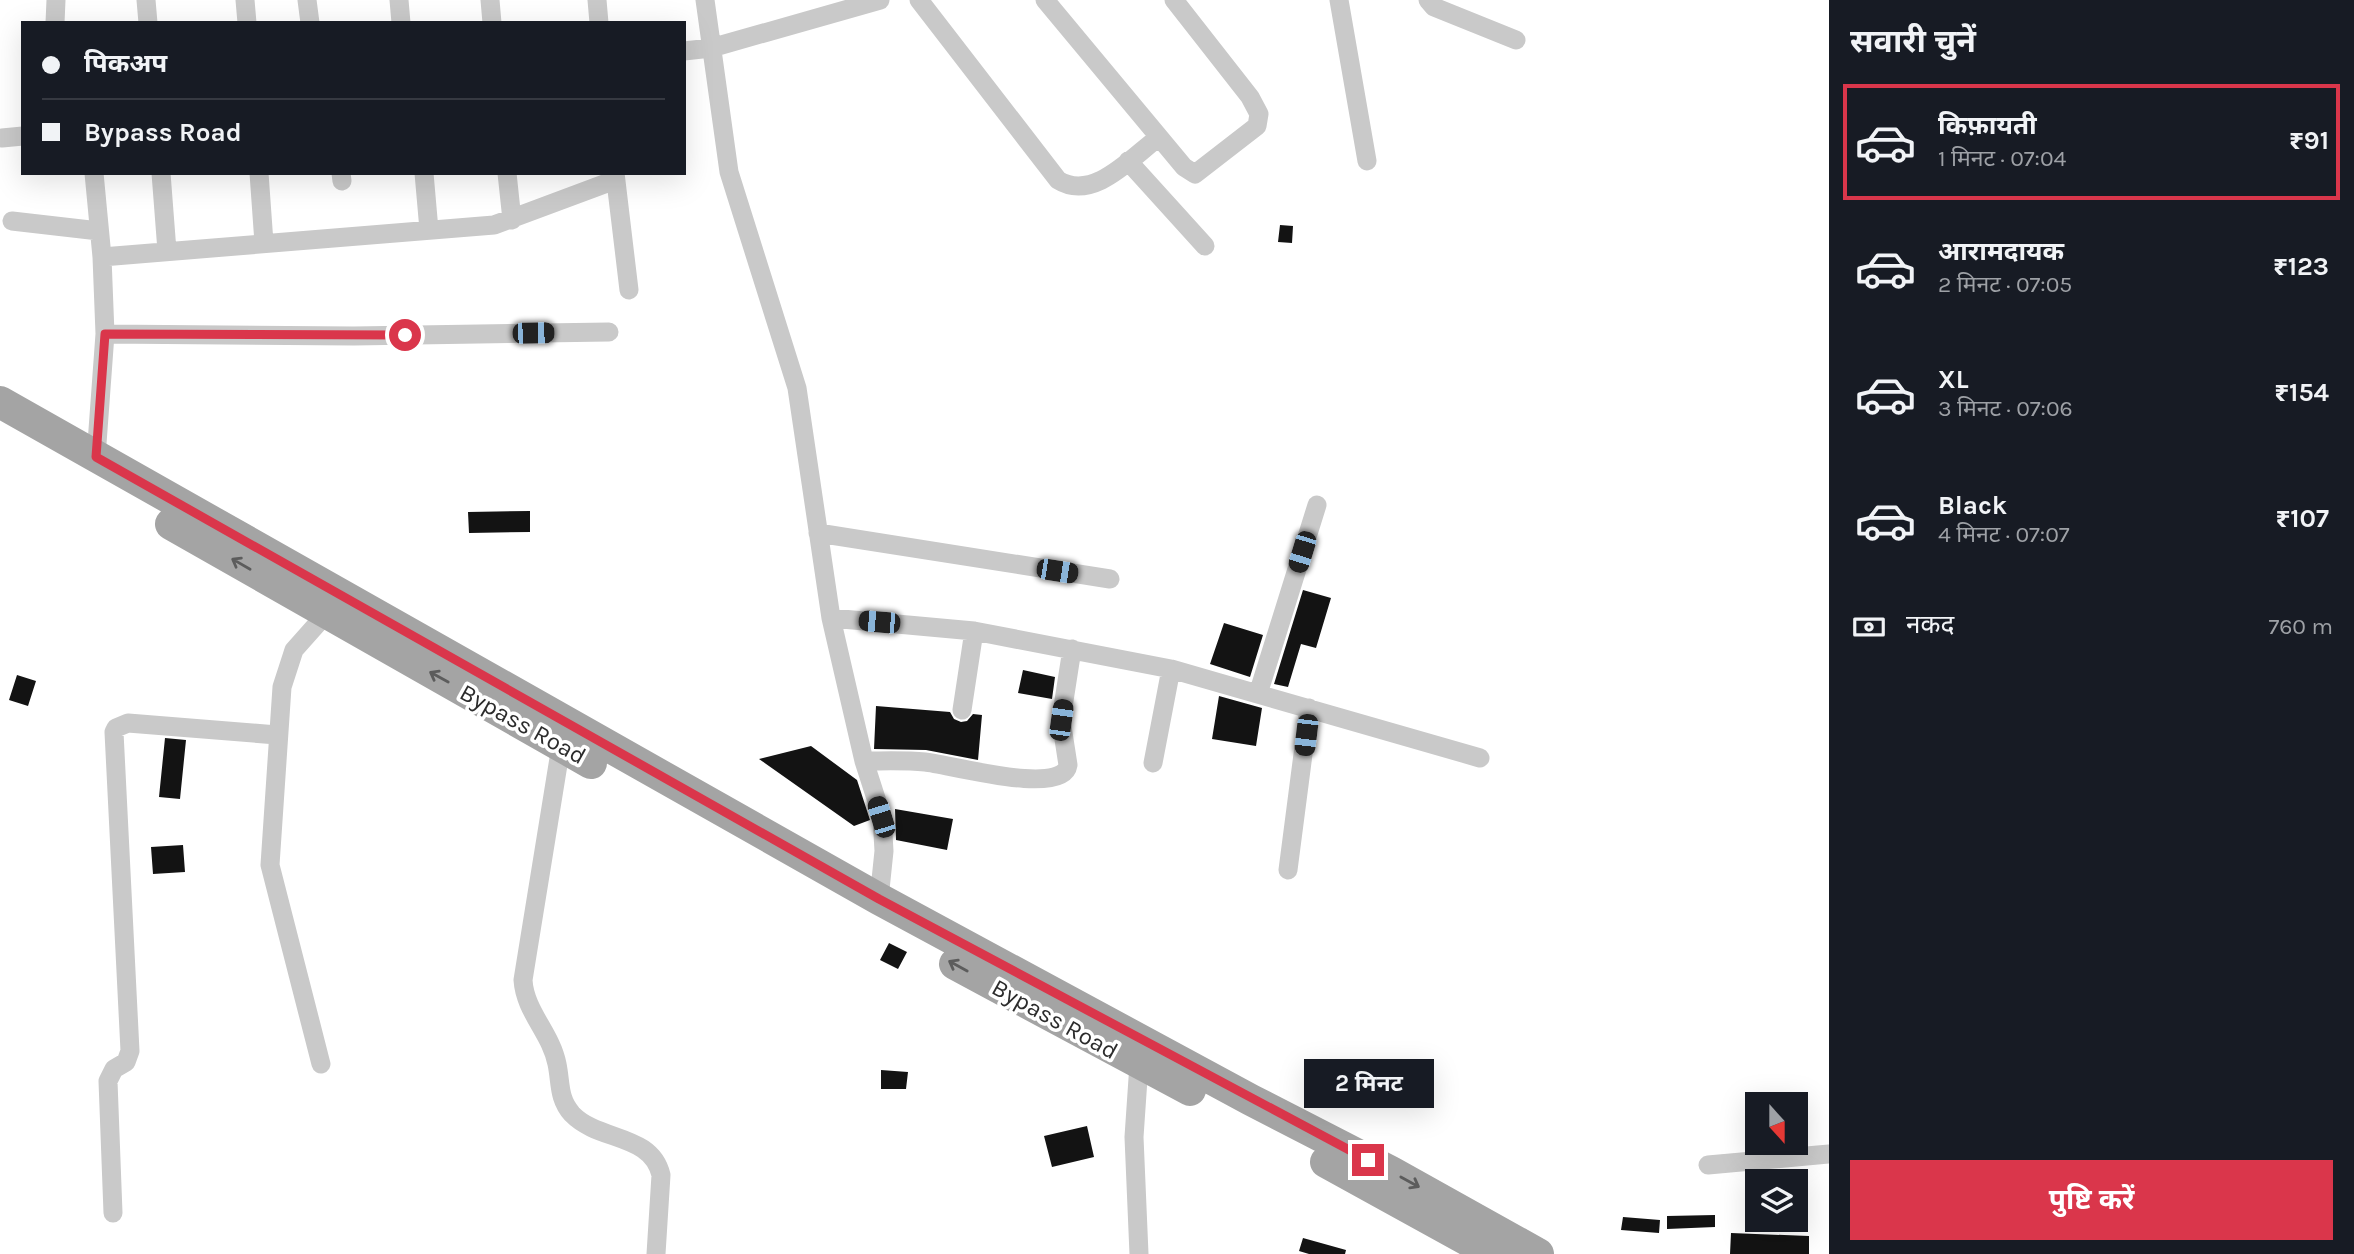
<!DOCTYPE html>
<html lang="hi">
<head>
<meta charset="utf-8">
<style>
	body { margin:0; font-family:Karla,"Noto Sans Devanagari",sans-serif; background:#242831; color:#f1f3f6; height:100vh; display:flex; flex-direction:column; font-size:26px; white-space:nowrap }
	* { box-sizing:border-box; margin:0 }
	p { font-size:23px; color:#9ea1a6 }
	.icon { flex:none; width:38px; height:38px; fill:none; stroke:currentColor; stroke-width:2; stroke-linecap:round; stroke-linejoin:round }
	.map { position:relative; flex:1; overflow:hidden }
	.sheet { display:flex; flex-direction:column; background:#171b24; width:525px }
	.sheet>* { flex:none }
	.banner { position:absolute; left:21px; top:21px; width:665px; height:154px; border-radius:0px; box-shadow:0 7px 28px #0002; display:grid; align-content:center; height:154px; padding:0 21px; background:#171b24 }
	.needle { width:46px; rotate:159deg }
	.tools { position:absolute; left:1745px; top:1092px; display:grid; gap:14px }
	.tools a { display:grid; place-items:center; width:63px; height:63px; border-radius:0px; background:#171b24; box-shadow:0 7px 28px #0002; font-size:35px }
	.end { position:absolute; width:32px; height:32px; margin:-16px; border:9px solid #da364b; background:#fff; box-shadow:0 0 0 4px #fff }
	.from { border-radius:50% }
	.bubble { position:absolute; height:49px; border-radius:0px; background:#171b24; box-shadow:0 7px 28px #0002; font-size:23px; font-weight:700; line-height:49px; text-align:center }
	.car { position:absolute; width:21px; height:42px; margin:-21px -10px; border-radius:9px; box-shadow:0 0 5px 2px #0007; background:linear-gradient(#222 24%,#8ab4d8 0 40%,#222 0 76%,#8ab4d8 0 86%,#222 0) }
	.banner b { display:flex; align-items:center; gap:24px; height:66px; font-size:26px }
	.banner b+b { border-top:2px solid #363941 }
	.banner i { width:18px; height:18px; background:#f1f3f6 }
	ul { padding:0; list-style:none }
	li { display:flex; align-items:center; gap:21px; height:116px; margin:0 14px 10px; padding:0 7px; border:4px solid transparent; border-radius:0px }
	li div { flex:1 }
	li b { display:block; font-size:26px }
	li em { font-style:normal; font-weight:700 }
	li.current { border-color:#da364b }
	li>.icon { width:63px; height:63px; stroke-width:1.5 }
	h2 { padding:0 21px; font-size:32px; line-height:84px }
	.pay { display:flex; align-items:center; gap:18px; height:77px; padding:0 21px; font-size:26px }
	.pay p { margin-inline-start:auto }
	.action { display:flex; gap:14px; margin-top:auto; padding:14px 21px }
	.action a { flex:1; height:80px; border-radius:0px; background:#da364b; color:#fff; font-size:28px; font-weight:700; line-height:80px; text-align:center }
	main { display:flex; flex:1; min-height:0 }
	.map>svg:first-child { display:block }
</style>
</head>
<body>
<main>
<div class="map">
<svg width="1829" height="1254" viewBox="0 0 1829 1254">
	<rect width="100%" height="100%" fill="#fff"/>
	<path fill="#131313" d="M 1280,225 L 1293,226 L 1292,243 L 1278,242 Z
		M 530,511 L 530,532 L 469,533 L 468,512 Z
		M 1303,590 L 1331,598 L 1316,648 L 1301,644 L 1288,687 L 1274,684 Z
		M 1224,623 L 1263,635 L 1250,677 L 1210,664 Z
		M 1023,670 L 1055,677 L 1052,699 L 1018,693 Z
		M 17,675 L 36,681 L 28,706 L 9,700 Z
		M 1219,696 L 1262,708 L 1256,746 L 1212,739 Z
		M 876,706 L 950,712 L 954,719 L 961,722 L 967,721 L 973,714 L 982,715 L 978,760 L 926,750 L 874,749 Z
		M 165,738 L 186,740 L 180,799 L 159,797 Z
		M 811,746 L 857,780 L 870,820 L 854,826 L 759,759 Z
		M 895,809 L 953,819 L 947,850 L 896,840 Z
		M 183,845 L 185,872 L 153,874 L 151,847 Z
		M 889,943 L 907,952 L 898,969 L 880,960 Z
		M 881,1070 L 908,1072 L 906,1089 L 881,1089 Z
		M 1087,1126 L 1094,1157 L 1052,1167 L 1044,1136 Z
		M 1715,1215 L 1715,1227 L 1667,1229 L 1667,1216 Z
		M 1623,1217 L 1660,1220 L 1659,1233 L 1621,1230 Z
		M 1731,1233 L 1809,1236 L 1809,1254 L 1730,1254 Z
		M 1303,1238 L 1346,1250 L 1345,1254 L 1309,1254 L 1299,1251 Z"/>
	<g fill="none" stroke-linecap="round" stroke-linejoin="round">
		<path stroke="#c9c9c9" stroke-width="19" d="M 146,0 L 148,23
			M 245,0 L 247,23
			M 307,0 L 310,23
			M 399,0 L 401,23
			M 490,0 L 492,23
			M 597,0 L 599,23
			M 705,0 L 729,172 L 797,388 L 831,618 L 864,761 L 882,817 L 884,851 L 879,899
			M 919,0 L 1058,180 C 1093,202 1131,158 1159,137
			M 1045,0 L 1184,167 L 1195,174 L 1257,126 L 1259,114 L 1250,97 L 1174,0
			M 1339,0 L 1367,161
			M 1428,0 L 1434,7 L 1516,40
			M 55,23 L 56,0
			M 684,51 L 711,48 L 880,0
			M 2,138 L 23,136
			M 1128,161 L 1205,246
			M 94,173 L 102,257 L 105,334 L 96,457
			M 161,173 L 167,251
			M 259,173 L 264,243
			M 341,173 L 342,181
			M 424,173 L 429,230
			M 507,173 L 512,220
			M 615,173 L 629,290
			M 12,221 L 99,231
			M 102,257 L 494,225 L 615,180
			M 105,334 L 354,336 L 609,332
			M 818,533 L 1110,579
			M 831,618 L 974,631 L 1171,669 L 1480,758
			M 1258,694 L 1317,505
			M 962,710 L 974,631
			M 561,746 L 523,980 C 525,1012 551,1033 557,1064 C 561,1083 558,1098 572,1114 C 599,1142 651,1133 661,1175 L 656,1254
			M 864,761 C 884,761 905,760 925,762 C 948,764 1063,797 1068,765 L 1061,720 L 1072,649
			M 1153,763 L 1171,669
			M 1288,870 L 1309,708
			M 321,1064 L 270,865 L 282,687 L 294,650 L 326,614
			M 1139,1064 L 1134,1137 L 1139,1254
			M 1708,1165 L 1829,1154
			M 113,1213 L 108,1081 L 114,1069 L 126,1062 L 130,1051 L 114,732 L 116,728 L 128,723 L 277,735"/>
		<path stroke="#a4a4a4" stroke-width="32" d="M 0,402 L 879,899 L 1251,1100 L 1391,1172 L 1538,1254
			M 171,524 L 591,763
			M 955,964 L 1190,1090
			M 1326,1162 L 1493,1254"/>
	</g>
	<defs><path id="oneway-shaft" d="M-6 0H5M1.5-3L5.5 0L1.5 3" fill="none" stroke-width="1.6" stroke-linecap="round" stroke-linejoin="round" transform="scale(1.75)"/></defs>
	<g stroke="#5c5c5c">
		<use href="#oneway-shaft" transform="translate(241 564) rotate(-150)"/>
		<use href="#oneway-shaft" transform="translate(439 677) rotate(-151)"/>
		<use href="#oneway-shaft" transform="translate(958 966) rotate(-151)"/>
		<use href="#oneway-shaft" transform="translate(1410 1182) rotate(29)"/>
	</g>
	<g fill="none" stroke-linecap="round" stroke-linejoin="round">
		<path stroke="#da364b" stroke-width="9" d="M 405,335 L 105,334 L 96,457 L 879,899 L 1368,1160"/>
	</g>
	<g text-anchor="middle" dominant-baseline="central" stroke-width="7" stroke-linejoin="round" paint-order="stroke">
		<g font-size="24" fill="#2c2c2c" stroke="#fff">
			<text transform="translate(523 724) rotate(29)">Bypass Road</text>
			<text transform="translate(1055 1019) rotate(29)">Bypass Road</text>
		</g>
	</g>
</svg>
<div class="tools">
<a><svg class="needle" viewBox="-14 -14 28 28"><path d="M0-13l5 13h-10z" fill="#e53935"/><path d="M0 13l5-13h-10z" fill="#9ea1a6"/></svg></a>
<a><svg class="icon" aria-label="layers" viewBox="0 0 24 24"><path d="M12 4l9 5-9 5-9-5zM3 14l9 5 9-5"/></svg></a>
</div>
<i class="end from" style="left:405px;top:335px"></i>
<i class="end" style="left:1368px;top:1160px"></i>
<div class="bubble" style="left:1304px;top:1059px;width:130px">2 मिनट</div>
<i class="car" style="left:533px;top:333px;rotate:89deg"></i>
<i class="car" style="left:1302px;top:552px;rotate:197deg"></i>
<i class="car" style="left:1057px;top:571px;rotate:99deg"></i>
<i class="car" style="left:879px;top:622px;rotate:275deg"></i>
<i class="car" style="left:1061px;top:720px;rotate:8deg"></i>
<i class="car" style="left:1306px;top:735px;rotate:187deg"></i>
<i class="car" style="left:881px;top:817px;rotate:343deg"></i>
<div class="banner">
<b><i class="from"></i>पिकअप</b>
<b><i></i>Bypass Road</b>
</div>
</div>
<section class="sheet">
<h2>सवारी चुनें</h2>
<ul>
<li class="current"><svg class="icon" aria-label="car" viewBox="0 0 24 24"><path d="M5 17H2v-5l4-1 3-4h7l3 4 3 1v5h-3M9 17h6M6 11h13"/><circle cx="7" cy="17" r="2"/><circle cx="17" cy="17" r="2"/></svg><div><b>किफ़ायती</b><p>1 मिनट · 07:04</p></div><em>₹91</em></li>
<li><svg class="icon" aria-label="car" viewBox="0 0 24 24"><path d="M5 17H2v-5l4-1 3-4h7l3 4 3 1v5h-3M9 17h6M6 11h13"/><circle cx="7" cy="17" r="2"/><circle cx="17" cy="17" r="2"/></svg><div><b>आरामदायक</b><p>2 मिनट · 07:05</p></div><em>₹123</em></li>
<li><svg class="icon" aria-label="car" viewBox="0 0 24 24"><path d="M5 17H2v-5l4-1 3-4h7l3 4 3 1v5h-3M9 17h6M6 11h13"/><circle cx="7" cy="17" r="2"/><circle cx="17" cy="17" r="2"/></svg><div><b>XL</b><p>3 मिनट · 07:06</p></div><em>₹154</em></li>
<li><svg class="icon" aria-label="car" viewBox="0 0 24 24"><path d="M5 17H2v-5l4-1 3-4h7l3 4 3 1v5h-3M9 17h6M6 11h13"/><circle cx="7" cy="17" r="2"/><circle cx="17" cy="17" r="2"/></svg><div><b>Black</b><p>4 मिनट · 07:07</p></div><em>₹107</em></li>
</ul>
<div class="pay"><svg class="icon" aria-label="cash" viewBox="0 0 24 24"><path d="M3 7h18v10H3z"/><circle cx="12" cy="12" r="2"/></svg>नकद<p>760 m</p></div>
<div class="action"><a>पुष्टि करें</a></div>
</section>
</main>
</body>
</html>
